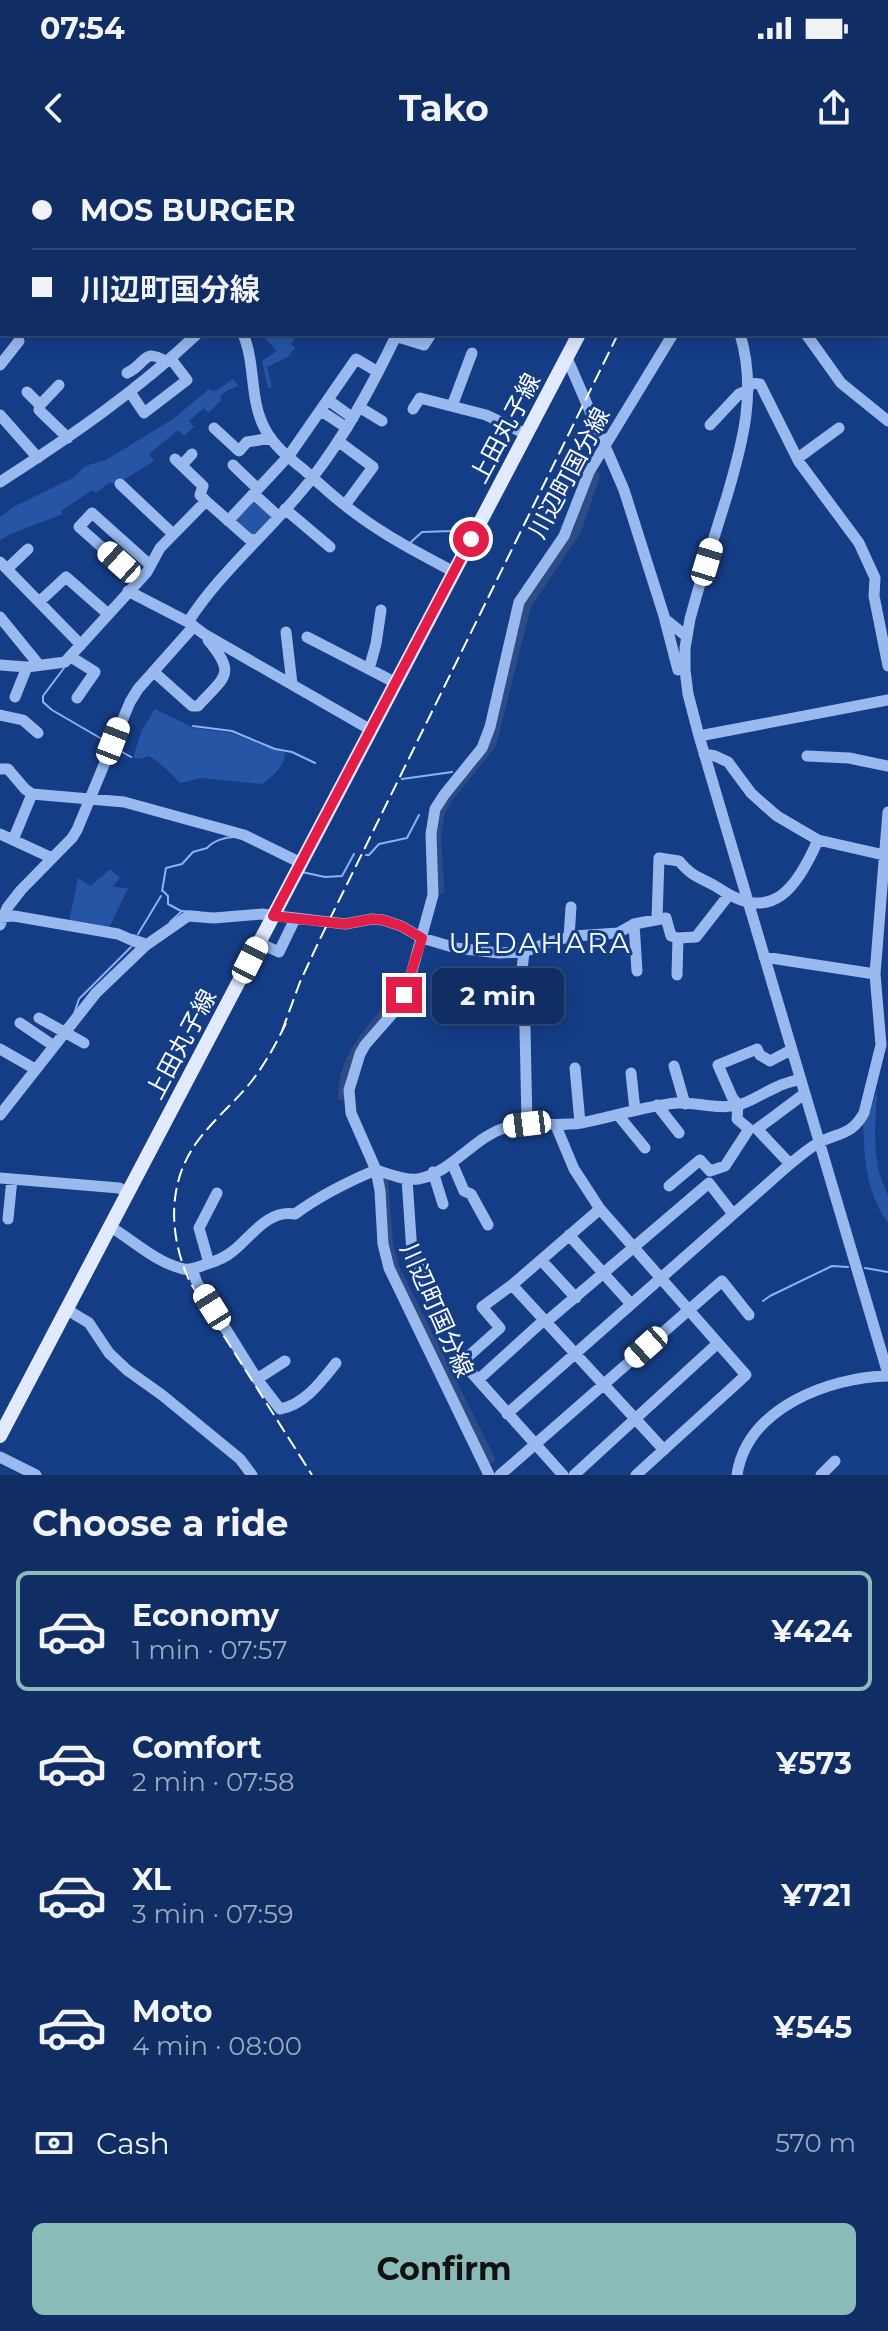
<!DOCTYPE html>
<html lang="en">
<head>
<meta charset="utf-8">
<style>
	body { margin:0; font-family:Montserrat,"Noto Sans JP",sans-serif; background:#19366a; color:#f1f3f6; height:100vh; display:flex; flex-direction:column; font-size:30px; white-space:nowrap }
	* { box-sizing:border-box; margin:0 }
	p { font-size:26px; color:#9ca8bf }
	.icon { flex:none; width:44px; height:44px; fill:none; stroke:currentColor; stroke-width:2; stroke-linecap:round; stroke-linejoin:round }
	.map { position:relative; height:1315px; overflow:hidden }
	.side { display:flex; flex-direction:column; background:#102e64; flex:1 }
	.side>* { flex:none }
	.guide { position:absolute; left:0px; top:0px; width:888px; height:176px; box-shadow:0 4px 20px #0003,0 0 0 2px #304a78; display:grid; align-content:center; height:176px; padding:0 32px; background:#102e64 }
	.end { position:absolute; width:36px; height:36px; margin:-18px; border:10px solid #e11d48; background:#fff; box-shadow:0 0 0 4px #fff }
	.from { border-radius:50% }
	.bubble { position:absolute; height:56px; border-radius:12px; background:#102e64; box-shadow:0 4px 20px #0003,0 0 0 2px #304a78; font-size:26px; font-weight:700; line-height:56px; text-align:center }
	.car { position:absolute; width:24px; height:48px; margin:-24px -12px; border-radius:10px; box-shadow:0 0 6px 2px #0007; background:linear-gradient(#fff 24%,#345 0 40%,#fff 0 76%,#345 0 86%,#fff 0) }
	.guide b { display:flex; align-items:center; gap:28px; height:76px; font-size:30px }
	.guide b+b { border-top:2px solid #304a78 }
	.guide i { width:20px; height:20px; background:#f1f3f6 }
	ul { padding:0; list-style:none }
	li { display:flex; align-items:center; gap:24px; height:120px; margin:0 16px 12px; padding:0 16px; border:4px solid transparent; border-radius:12px }
	li div { flex:1 }
	li b { display:block; font-size:30px }
	li em { font-style:normal; font-weight:700 }
	li.selected { border-color:#8bbbb9 }
	li>.icon { width:72px; height:72px; stroke-width:1.5 }
	h2 { padding:0 32px; font-size:36px; line-height:96px }
	.pay { display:flex; align-items:center; gap:20px; height:88px; padding:0 32px; font-size:30px }
	.pay p { margin-inline-start:auto }
	.action { display:flex; gap:16px; margin-top:auto; padding:16px 32px }
	.action a { flex:1; height:92px; border-radius:12px; background:#8bbbb9; color:#111; font-size:32px; font-weight:700; line-height:92px; text-align:center }
	.status { display:flex; justify-content:space-between; align-items:center; height:56px; padding:0 40px; background:#102e64; direction:ltr }
	.status svg { height:22px; fill:currentColor }
	header { display:flex; justify-content:space-between; align-items:center; height:104px; padding:0 32px; background:#102e64; font-size:36px; font-weight:700 }
	.map>svg:first-child { display:block }
</style>
</head>
<body>
<div class="status"><b>07:54</b><svg viewBox="0 0 49 12"><path d="M0 12V9h3v3zM5 12V6h3v6zM10 12V3h3v9zM15 12V0h3v12zM26 1h20v11H26zM47 4h2v5h-2z"/></svg></div>
<header><svg class="icon" aria-label="back" viewBox="0 0 24 24"><path d="M15 5l-7 7 7 7"/></svg>Tako<svg class="icon" aria-label="share" viewBox="0 0 24 24"><path d="M12 15V3M7 8l5-5 5 5M5 13v7h14v-7"/></svg></header>
<div class="map">
<svg width="888" height="1315" viewBox="0 0 888 1315">
	<rect width="100%" height="100%" fill="#153d86"/>
	<path fill="#2755a5" d="M 266,174 L 298,174 L 291,184 L 295,188 L 289,196 L 267,207 L 272,227 L 268,228 L 262,201 L 277,191 L 263,176 Z
		M 233,219 L 238,226 L 226,231 L 221,236 L 221,240 L 208,253 L 204,248 L 189,261 L 194,267 L 184,276 L 178,270 L 149,294 L 154,301 L 117,324 L 109,323 L 96,333 L 92,330 L 61,351 L 63,354 C 41,363 21,368 0,380 L 0,357 L 15,346 L 73,318 L 85,306 L 106,300 L 173,259 L 209,229 L 212,231 L 218,230 Z
		M 252,338 L 272,357 L 255,375 L 250,376 L 233,361 Z
		M 155,549 L 194,568 L 232,573 L 275,590 L 285,592 C 285,606 273,616 262,624 L 201,618 L 180,623 C 169,612 162,603 148,596 L 140,599 L 133,598 L 142,570 Z
		M 110,709 L 120,718 L 112,727 L 128,728 L 109,768 L 69,761 L 78,718 L 91,726 Z
		M 877,930 L 875,971 L 876,994 L 879,1013 L 888,1036 L 888,1063 C 865,1029 865,1002 863,962 L 869,956 Z"/>
	<g fill="none" stroke-linecap="round" stroke-linejoin="round">
		<path stroke="#8bb2f2" stroke-width="2" d="M 168,2 L 170,0
			M 364,2 L 365,0
			M 411,382 L 422,372 L 452,371 L 465,367
			M 64,508 L 43,536 L 43,542 L 52,550 L 107,582
			M 193,566 L 232,571 L 275,589 L 292,592 L 315,603
			M 115,588 L 131,597
			M 402,619 L 452,612
			M 366,695 L 369,695 L 379,684 L 407,678 L 419,655
			M 302,712 L 325,717 L 342,716 L 354,694
			M 162,731 L 166,708 L 182,704 L 193,692 L 207,688 C 213,681 225,677 234,677
			M 163,731 L 168,736 L 168,744 L 181,751
			M 170,762 L 182,751 L 199,752
			M 138,774 L 161,736
			M 133,775 L 145,779
			M 74,854 L 79,839 L 131,787
			M 865,1108 L 888,1112
			M 763,1141 L 770,1136 L 832,1106 L 848,1107"/>
		<path stroke="#2e4c83" stroke-width="8" d="M 886,90 L 888,89
			M 440,730 L 437,674 L 441,652 L 449,638 L 492,585 L 527,446 L 577,371 L 596,316
			M 342,936 C 343,897 365,875 388,848
			M 384,1017 L 389,1084 L 395,1107 L 491,1299"/>
		<path stroke="#99b9ef" stroke-width="11" d="M 40,0 L 43,2
			M 258,0 L 261,2
			M 349,0 L 352,2
			M 817,0 L 820,2
			M 7,2 L 8,0
			M 278,2 L 279,0
			M 324,2 L 326,0
			M 886,9 L 888,7
			M 0,11 L 2,8
			M 886,83 L 888,82
			M 886,147 L 888,146
			M 243,174 C 256,204 249,240 265,269 C 273,285 289,298 303,309 C 321,325 339,342 359,356 C 389,378 422,395 454,412
			M 397,174 L 401,178 L 424,185 L 431,174
			M 740,174 C 757,230 743,282 727,336 C 714,377 701,418 690,459 L 685,488 L 685,510 L 688,534 L 699,576 L 888,1214
			M 806,174 L 841,223 L 888,261
			M 567,198 L 624,330 L 665,459 L 686,476
			M 0,205 L 19,181
			M 127,213 C 148,203 142,187 167,202
			M 749,223 L 760,224 L 799,302 L 859,383 L 875,418 L 874,436 L 888,506
			M 27,232 L 40,245 L 39,250 L 68,278
			M 130,232 L 144,253 L 187,220 L 171,199
			M 328,240 L 353,258
			M 40,245 L 59,225
			M 452,246 L 472,193
			M 359,247 L 382,261
			M 413,249 L 420,238 L 486,255 L 526,274
			M 321,251 L 347,268
			M 0,255 L 38,298
			M 710,265 L 739,234 L 748,230
			M 214,268 L 239,291 L 247,282 L 271,278
			M 338,281 L 373,307 L 345,345
			M 288,297 L 356,199 L 378,212
			M 798,298 L 839,268
			M 175,299 L 203,326 L 200,335 L 206,341 L 249,379 L 255,380
			M 182,305 L 192,294
			M 233,305 L 258,329
			M 0,322 C 70,277 137,231 197,174
			M 120,324 L 173,374
			M 254,334 L 278,356
			M 285,349 L 330,387
			M 228,361 L 283,302
			M 0,402 L 81,485
			M 7,409 L 28,389
			M 139,420 L 79,367 L 92,353 L 150,405
			M 128,431 L 188,462 L 204,474 L 371,570
			M 39,442 L 66,417 L 108,454
			M 0,457 L 39,505
			M 665,460 L 678,510
			M 188,462 C 223,408 274,368 313,317 C 347,273 373,224 397,174
			M 286,472 L 292,524
			M 307,477 L 396,523
			M 71,497 L 95,512 L 77,538
			M 0,505 L 27,507 L 65,502 L 147,412 L 160,388 L 206,341
			M 369,509 L 376,484 L 381,450
			M 154,512 L 192,546 L 198,546 C 225,516 237,515 208,480
			M 15,537 L 27,507
			M 0,555 L 23,560 L 38,573
			M 699,576 L 888,540
			M 704,594 L 715,596 L 728,602 L 751,633 L 762,643 L 777,656 L 818,680 L 888,696
			M 807,596 L 849,598 L 888,606
			M 0,609 L 8,609 L 25,629 L 32,634 L 124,642 L 244,675 L 301,703
			M 0,674 L 52,698
			M 13,680 L 32,634
			M 0,757 L 14,756 L 118,774 L 145,786
			M 657,759 L 659,698 L 679,701 C 695,720 702,717 720,729 C 773,765 798,726 818,680
			M 634,764 L 637,811
			M 0,765 L 7,748 L 21,730 L 72,678 L 77,670 L 130,542 L 138,529 L 194,466
			M 569,777 L 571,747
			M 259,783 L 279,792 L 295,759
			M 524,792 L 521,818 L 525,868 L 527,964
			M 764,797 L 875,814
			M 677,815 L 678,778
			M 39,858 L 84,883
			M 20,863 L 54,886
			M 0,889 L 35,909
			M 674,906 L 685,944
			M 575,908 L 580,963
			M 631,913 L 635,950
			M 657,945 L 679,973
			M 0,955 L 96,833 L 145,786 L 188,756 L 214,758 L 262,754 L 345,764 L 372,759 L 383,760 L 401,766 L 422,778 L 456,788 L 499,793 L 524,792 L 549,782 L 574,776 L 618,773 L 634,764 L 666,758 L 671,776 L 678,778 L 696,777 L 728,736
			M 618,955 L 645,988
			M 556,966 L 574,1009 L 600,1049 L 746,1215 L 636,1315
			M 452,1003 L 464,1031 L 471,1034 L 488,1065
			M 790,1004 L 757,969 L 804,934
			M 433,1012 L 443,1044
			M 0,1018 L 119,1028 L 127,1032
			M 407,1019 L 412,1093 L 427,1121
			M 669,1026 L 700,1000 L 710,1011 L 725,1006 L 749,969 L 737,959 L 738,945 L 732,937 L 718,905 L 757,889 L 760,895 L 770,901 L 791,890
			M 8,1059 L 12,1019
			M 109,1066 C 133,1080 154,1101 180,1108 C 188,1111 196,1108 204,1105 C 214,1102 225,1098 233,1091 C 251,1077 268,1049 295,1054 C 321,1035 347,1022 376,1010 C 389,1014 405,1021 418,1019 C 452,1013 475,975 508,967 C 531,961 556,967 581,963 C 613,957 644,946 677,943 C 697,942 718,950 738,945 C 751,942 764,932 777,927 C 784,923 792,922 800,919
			M 569,1075 L 631,1144
			M 541,1100 L 576,1138
			M 209,1103 L 199,1068 L 217,1033
			M 192,1109 L 197,1123 L 257,1219 L 280,1249 C 304,1245 321,1222 336,1203
			M 512,1125 L 664,1290
			M 66,1149 L 89,1163 L 109,1193 L 127,1210 L 162,1235 L 240,1299 L 252,1315
			M 546,1162 L 709,1023 L 733,1054
			M 257,1219 L 285,1201
			M 478,1220 L 544,1160
			M 507,1254 L 790,1004 C 800,996 811,986 822,981 C 842,972 852,974 864,953 L 881,885 L 875,814 L 888,652
			M 0,1297 L 36,1315
			M 489,1315 L 389,1108 L 383,1084 L 380,1031 L 376,1010 L 351,953 L 349,930 L 360,894 L 365,885 L 400,845 L 409,822 L 433,735 L 431,674 L 435,649 L 444,635 L 482,588 L 490,567 L 519,442 L 564,376 L 589,312 L 673,174
			M 500,1315 L 722,1121 L 749,1155
			M 563,1315 L 462,1202 L 500,1168 L 482,1147 L 512,1125 L 600,1049
			M 574,1315 L 718,1183
			M 737,1315 C 747,1248 829,1217 888,1216
			M 821,1315 L 835,1301"/>
		<path stroke="#e1eaff" stroke-width="14" d="M 579,0 L 582,2
			M 668,2 L 669,0
			M 0,1276 L 579,174"/>
		<path stroke="#fff" stroke-width="2" stroke-dasharray="14 6" stroke-linecap="butt" d="M 728,2 L 730,0
			M 286,863 C 276,884 265,904 251,922 C 234,943 213,960 197,982 C 166,1024 169,1079 191,1124 L 312,1315
			M 282,871 L 300,822 L 320,779 L 618,174"/>
	</g>
	<g fill="none" stroke-linecap="round" stroke-linejoin="round">
		<path stroke="#e11d48" stroke-width="10" d="M 404,835 L 422,778 L 401,766 L 383,760 L 372,759 L 345,764 L 273,756 L 471,379"/>
	</g>
	<g text-anchor="middle" dominant-baseline="central" stroke-width="6" stroke-linejoin="round" paint-order="stroke">
		<g font-size="24" fill="#fff" stroke="#153d86">
			<text transform="translate(505 268) rotate(-62)">上田丸子線</text>
			<text transform="translate(569 313) rotate(-62)">川辺町国分線</text>
			<text transform="translate(181 884) rotate(-62)">上田丸子線</text>
			<text transform="translate(437 1150) rotate(66)">川辺町国分線</text>
		</g>
		<g font-size="28" letter-spacing="2" fill="#fff" stroke="#153d86">
			<text x="540" y="783">UEDAHARA</text>
		</g>
	</g>
</svg>
<i class="end from" style="left:471px;top:379px"></i>
<i class="end" style="left:404px;top:835px"></i>
<div class="bubble" style="left:432px;top:808px;width:132px">2 min</div>
<i class="car" style="left:119px;top:402px;rotate:312deg"></i>
<i class="car" style="left:707px;top:402px;rotate:17deg"></i>
<i class="car" style="left:113px;top:581px;rotate:21deg"></i>
<i class="car" style="left:250px;top:800px;rotate:27deg"></i>
<i class="car" style="left:527px;top:964px;rotate:263deg"></i>
<i class="car" style="left:212px;top:1147px;rotate:328deg"></i>
<i class="car" style="left:646px;top:1187px;rotate:228deg"></i>
<div class="guide">
<b><i class="from"></i>MOS BURGER</b>
<b><i></i>川辺町国分線</b>
</div>
</div>
<section class="side">
<h2>Choose a ride</h2>
<ul>
<li class="selected"><svg class="icon" aria-label="car" viewBox="0 0 24 24"><path d="M5 17H2v-5l4-1 3-4h7l3 4 3 1v5h-3M9 17h6M6 11h13"/><circle cx="7" cy="17" r="2"/><circle cx="17" cy="17" r="2"/></svg><div><b>Economy</b><p>1 min · 07:57</p></div><em>¥424</em></li>
<li><svg class="icon" aria-label="car" viewBox="0 0 24 24"><path d="M5 17H2v-5l4-1 3-4h7l3 4 3 1v5h-3M9 17h6M6 11h13"/><circle cx="7" cy="17" r="2"/><circle cx="17" cy="17" r="2"/></svg><div><b>Comfort</b><p>2 min · 07:58</p></div><em>¥573</em></li>
<li><svg class="icon" aria-label="car" viewBox="0 0 24 24"><path d="M5 17H2v-5l4-1 3-4h7l3 4 3 1v5h-3M9 17h6M6 11h13"/><circle cx="7" cy="17" r="2"/><circle cx="17" cy="17" r="2"/></svg><div><b>XL</b><p>3 min · 07:59</p></div><em>¥721</em></li>
<li><svg class="icon" aria-label="car" viewBox="0 0 24 24"><path d="M5 17H2v-5l4-1 3-4h7l3 4 3 1v5h-3M9 17h6M6 11h13"/><circle cx="7" cy="17" r="2"/><circle cx="17" cy="17" r="2"/></svg><div><b>Moto</b><p>4 min · 08:00</p></div><em>¥545</em></li>
</ul>
<div class="pay"><svg class="icon" aria-label="cash" viewBox="0 0 24 24"><path d="M3 7h18v10H3z"/><circle cx="12" cy="12" r="2"/></svg>Cash<p>570 m</p></div>
<div class="action"><a>Confirm</a></div>
</section>
</body>
</html>
